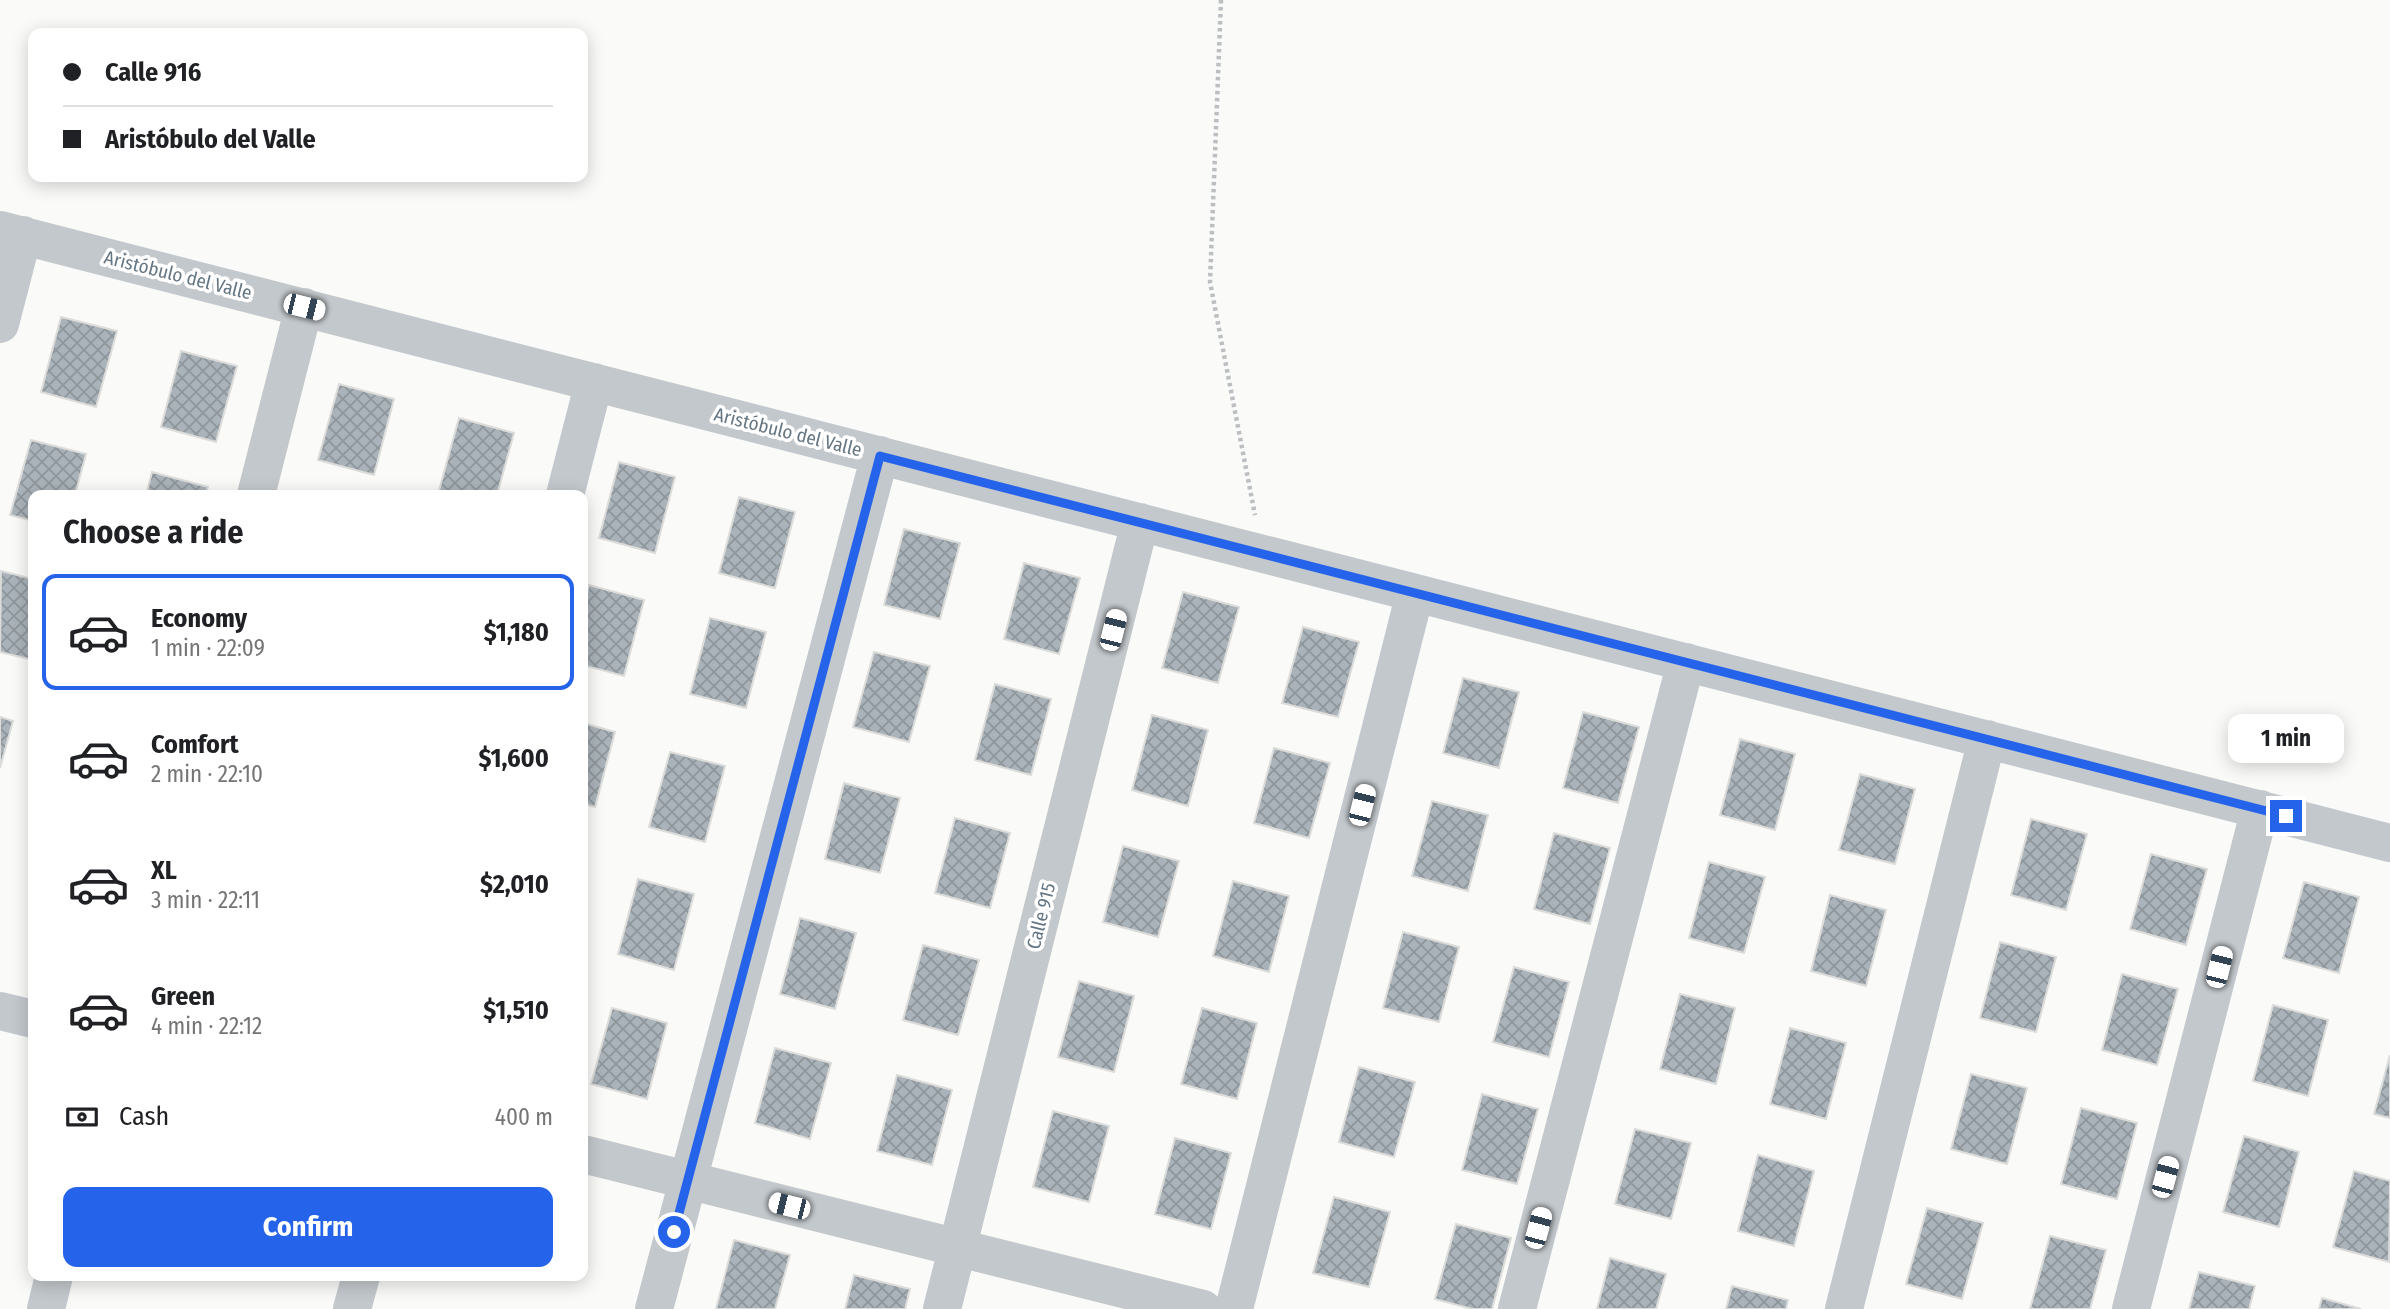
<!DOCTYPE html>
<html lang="en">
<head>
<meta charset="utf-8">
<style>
	body { margin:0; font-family:"Fira Sans Condensed",sans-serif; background:#f6f6f6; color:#202124; height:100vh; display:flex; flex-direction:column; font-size:26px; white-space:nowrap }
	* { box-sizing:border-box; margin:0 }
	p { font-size:23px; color:#757577 }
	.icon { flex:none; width:38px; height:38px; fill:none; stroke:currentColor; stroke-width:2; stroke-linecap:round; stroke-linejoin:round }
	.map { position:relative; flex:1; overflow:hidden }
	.side { position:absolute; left:28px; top:490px; width:560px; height:791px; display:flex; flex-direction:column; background:#fff; border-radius:14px; box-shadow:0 4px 18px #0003 }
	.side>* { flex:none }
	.banner { position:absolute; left:28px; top:28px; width:560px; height:154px; border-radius:14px; box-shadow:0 4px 18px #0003; display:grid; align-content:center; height:154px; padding:0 35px; background:#fff }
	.end { position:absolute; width:32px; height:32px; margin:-16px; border:9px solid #2563eb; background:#fff; box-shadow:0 0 0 4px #fff }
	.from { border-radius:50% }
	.bubble { position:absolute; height:49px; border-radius:14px; background:#fff; box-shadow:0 4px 18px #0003; font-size:23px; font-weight:700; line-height:49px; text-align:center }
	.car { position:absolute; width:21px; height:42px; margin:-21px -10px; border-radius:9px; box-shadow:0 0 5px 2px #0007; background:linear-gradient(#fff 24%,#345 0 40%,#fff 0 76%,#345 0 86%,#fff 0) }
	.banner b { display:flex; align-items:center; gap:24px; height:66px; font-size:26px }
	.banner b+b { border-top:2px solid #e0e0e0 }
	.banner i { width:18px; height:18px; background:#202124 }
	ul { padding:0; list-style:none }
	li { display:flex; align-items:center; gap:21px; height:116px; margin:0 14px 10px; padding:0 21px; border:4px solid transparent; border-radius:14px }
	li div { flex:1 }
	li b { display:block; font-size:26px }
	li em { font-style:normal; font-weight:700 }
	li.current { border-color:#2563eb }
	li>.icon { width:63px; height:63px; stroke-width:1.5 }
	h2 { padding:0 35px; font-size:32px; line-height:84px }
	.pay { display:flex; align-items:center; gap:18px; height:77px; padding:0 35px; font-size:26px }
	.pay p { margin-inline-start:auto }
	.primary-button { display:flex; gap:14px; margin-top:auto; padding:14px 35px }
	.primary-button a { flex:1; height:80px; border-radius:14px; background:#2563eb; color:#fff; font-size:28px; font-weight:700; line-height:80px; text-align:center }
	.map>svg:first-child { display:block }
</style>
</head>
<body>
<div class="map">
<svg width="2390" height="1309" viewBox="0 0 2390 1309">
	<defs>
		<pattern id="building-cross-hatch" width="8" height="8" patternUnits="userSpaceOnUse" patternTransform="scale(1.75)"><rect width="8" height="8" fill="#aab3b9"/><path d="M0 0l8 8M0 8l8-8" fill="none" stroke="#8e969c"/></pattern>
	</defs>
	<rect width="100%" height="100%" fill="#fafaf8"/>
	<path fill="url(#building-cross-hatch)" stroke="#dcdcda" stroke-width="2" d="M 61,317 L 117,331 L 96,407 L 41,392 Z
		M 181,351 L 237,366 L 216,442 L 161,427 Z
		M 339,384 L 394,399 L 374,475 L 318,460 Z
		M 459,418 L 514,433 L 497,495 L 438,494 Z
		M 31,440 L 86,454 L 75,495 L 33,495 L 33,521 L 10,515 Z
		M 619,462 L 675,477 L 655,553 L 599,538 Z
		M 152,472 L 208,487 L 205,495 L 146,495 Z
		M 739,497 L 795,512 L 775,588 L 719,573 Z
		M 904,529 L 960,543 L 940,619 L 884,605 Z
		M 1024,563 L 1080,578 L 1059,654 L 1004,639 Z
		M 1,571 L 33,579 L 33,660 L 0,652 Z
		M 589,585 L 644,600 L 624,676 L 583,665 L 583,607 Z
		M 1183,592 L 1239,607 L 1218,683 L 1162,668 Z
		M 710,618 L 766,632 L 746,708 L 690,694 Z
		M 1303,627 L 1359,642 L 1338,717 L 1282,703 Z
		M 874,652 L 930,666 L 909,742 L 853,727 Z
		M 1463,678 L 1519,692 L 1499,768 L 1443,753 Z
		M 995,684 L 1051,699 L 1031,775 L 975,760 Z
		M 1583,712 L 1639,727 L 1618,803 L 1563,788 Z
		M 1152,715 L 1208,730 L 1188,806 L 1132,790 Z
		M 0,717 L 13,721 L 0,768 Z
		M 583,723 L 615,732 L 595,807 L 583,804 Z
		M 1740,739 L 1795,754 L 1775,830 L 1720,815 Z
		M 1274,748 L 1330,763 L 1309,838 L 1254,823 Z
		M 670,752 L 725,766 L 705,842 L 649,827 Z
		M 1860,774 L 1915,789 L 1895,864 L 1839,850 Z
		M 844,783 L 900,798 L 880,873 L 825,859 Z
		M 1432,801 L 1488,815 L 1468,891 L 1412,876 Z
		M 955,818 L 1010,833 L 990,908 L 935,893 Z
		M 2031,819 L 2087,834 L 2066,910 L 2011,895 Z
		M 1554,833 L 1610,848 L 1590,924 L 1534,909 Z
		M 1123,846 L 1179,861 L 1158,937 L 1103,922 Z
		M 2151,854 L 2207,869 L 2186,945 L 2130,929 Z
		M 1709,862 L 1765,877 L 1744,953 L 1689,938 Z
		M 638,879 L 694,894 L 674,970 L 618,954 Z
		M 1233,881 L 1289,896 L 1269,972 L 1213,956 Z
		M 2304,882 L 2359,897 L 2339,973 L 2283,958 Z
		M 1830,895 L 1886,910 L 1866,986 L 1811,971 Z
		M 800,918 L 856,933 L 835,1009 L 780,994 Z
		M 1403,932 L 1459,947 L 1439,1022 L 1383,1008 Z
		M 2000,942 L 2056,957 L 2036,1032 L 1980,1018 Z
		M 923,945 L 979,960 L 958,1035 L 903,1020 Z
		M 1514,967 L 1569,982 L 1549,1057 L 1493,1042 Z
		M 2122,974 L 2178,989 L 2157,1065 L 2102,1050 Z
		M 1079,981 L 1134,996 L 1114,1072 L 1058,1057 Z
		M 1680,994 L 1735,1008 L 1716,1084 L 1660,1069 Z
		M 2273,1005 L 2328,1020 L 2308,1096 L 2253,1081 Z
		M 612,1008 L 667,1023 L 647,1099 L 591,1084 Z
		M 1202,1008 L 1257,1023 L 1237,1099 L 1181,1084 Z
		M 1790,1028 L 1846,1043 L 1826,1119 L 1770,1104 Z
		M 775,1048 L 831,1063 L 810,1139 L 755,1123 Z
		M 2390,1055 L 2390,1118 L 2374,1114 Z
		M 1359,1067 L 1415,1082 L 1394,1157 L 1339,1142 Z
		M 1971,1074 L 2027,1088 L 2007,1164 L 1951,1149 Z
		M 897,1075 L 952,1090 L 932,1165 L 877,1151 Z
		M 1482,1094 L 1538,1109 L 1517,1184 L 1462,1170 Z
		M 2081,1108 L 2137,1123 L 2117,1199 L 2061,1184 Z
		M 1053,1111 L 1109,1126 L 1089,1202 L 1033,1187 Z
		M 1635,1129 L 1691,1143 L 1671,1219 L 1615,1204 Z
		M 2244,1136 L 2299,1152 L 2279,1227 L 2223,1212 Z
		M 1175,1138 L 1231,1153 L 1211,1229 L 1155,1214 Z
		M 1758,1155 L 1814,1171 L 1794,1246 L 1738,1231 Z
		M 2354,1171 L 2390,1181 L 2389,1262 L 2333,1247 Z
		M 1334,1197 L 1390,1212 L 1369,1287 L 1313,1273 Z
		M 1927,1208 L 1983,1223 L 1962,1299 L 1906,1284 Z
		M 1456,1224 L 1511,1238 L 1492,1309 L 1472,1309 L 1435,1299 Z
		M 2050,1236 L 2106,1250 L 2090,1309 L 2030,1309 Z
		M 734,1240 L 790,1255 L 775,1309 L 716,1309 Z
		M 1610,1258 L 1666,1274 L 1656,1309 L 1597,1309 Z
		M 2199,1272 L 2255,1286 L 2249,1309 L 2189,1309 Z
		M 854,1275 L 910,1289 L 905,1309 L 845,1309 Z
		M 1732,1286 L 1788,1300 L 1786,1309 L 1726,1309 Z
		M 2322,1298 L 2361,1309 L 2319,1309 Z"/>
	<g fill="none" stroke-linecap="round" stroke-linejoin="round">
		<path stroke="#bbbfc2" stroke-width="4.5" stroke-dasharray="3.5 3.5" stroke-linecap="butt" d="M 1221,0 L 1210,282 L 1255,515"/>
		<path stroke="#c3c8cc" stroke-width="38" d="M 0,230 L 2390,843
			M 0,324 L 23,235
			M 256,495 L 304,307
			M 565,495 L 594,382
			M 0,1011 L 33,1019
			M 583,1154 L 1203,1309
			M 46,1309 L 54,1276
			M 352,1309 L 361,1276
			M 654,1309 L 880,455
			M 942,1309 L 1140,522
			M 1234,1309 L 1415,593
			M 1517,1309 L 1686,662
			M 1844,1309 L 1987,739
			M 2131,1309 L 2260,809"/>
	</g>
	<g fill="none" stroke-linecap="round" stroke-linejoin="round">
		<path stroke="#2563eb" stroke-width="9" d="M 674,1232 L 880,456 L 2286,816"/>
	</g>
	<g text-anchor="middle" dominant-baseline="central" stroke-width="7" stroke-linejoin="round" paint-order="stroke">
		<g font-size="19" fill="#657683" stroke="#fff">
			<text transform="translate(178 275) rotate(14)">Aristóbulo del Valle</text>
			<text transform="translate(788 432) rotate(14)">Aristóbulo del Valle</text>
			<text transform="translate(1041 916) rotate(-76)">Calle 915</text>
		</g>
	</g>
</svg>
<i class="end from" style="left:674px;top:1232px"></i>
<i class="end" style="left:2286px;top:816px"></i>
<div class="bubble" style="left:2228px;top:714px;width:116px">1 min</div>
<i class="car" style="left:304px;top:307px;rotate:104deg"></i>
<i class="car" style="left:1113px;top:630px;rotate:14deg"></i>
<i class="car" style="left:1362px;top:805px;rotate:14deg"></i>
<i class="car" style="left:2219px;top:967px;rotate:14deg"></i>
<i class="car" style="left:2165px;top:1177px;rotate:15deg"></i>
<i class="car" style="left:789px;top:1206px;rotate:284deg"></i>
<i class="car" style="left:1538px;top:1228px;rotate:15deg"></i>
<div class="banner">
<b><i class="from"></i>Calle 916</b>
<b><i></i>Aristóbulo del Valle</b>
</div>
<section class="side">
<h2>Choose a ride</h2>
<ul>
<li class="current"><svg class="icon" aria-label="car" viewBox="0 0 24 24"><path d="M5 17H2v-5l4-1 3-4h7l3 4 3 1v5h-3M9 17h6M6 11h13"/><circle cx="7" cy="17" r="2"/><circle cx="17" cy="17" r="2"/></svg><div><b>Economy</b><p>1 min · 22:09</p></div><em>$1,180</em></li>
<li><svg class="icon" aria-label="car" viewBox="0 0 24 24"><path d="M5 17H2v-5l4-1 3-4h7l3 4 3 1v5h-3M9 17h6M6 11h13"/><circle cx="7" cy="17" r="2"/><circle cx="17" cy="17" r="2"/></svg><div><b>Comfort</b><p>2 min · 22:10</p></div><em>$1,600</em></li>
<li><svg class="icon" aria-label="car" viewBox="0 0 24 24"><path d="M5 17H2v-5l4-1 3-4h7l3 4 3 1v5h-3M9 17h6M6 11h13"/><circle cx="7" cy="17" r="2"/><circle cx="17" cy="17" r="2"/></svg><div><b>XL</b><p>3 min · 22:11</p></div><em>$2,010</em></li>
<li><svg class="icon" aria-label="car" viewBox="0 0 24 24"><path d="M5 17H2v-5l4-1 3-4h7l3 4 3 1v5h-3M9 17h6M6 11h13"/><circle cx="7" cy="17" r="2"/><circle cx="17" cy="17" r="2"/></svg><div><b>Green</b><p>4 min · 22:12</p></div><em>$1,510</em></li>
</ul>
<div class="pay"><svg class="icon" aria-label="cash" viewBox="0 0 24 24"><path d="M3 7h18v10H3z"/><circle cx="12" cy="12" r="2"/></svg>Cash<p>400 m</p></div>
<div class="primary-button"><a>Confirm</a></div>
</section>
</div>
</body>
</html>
